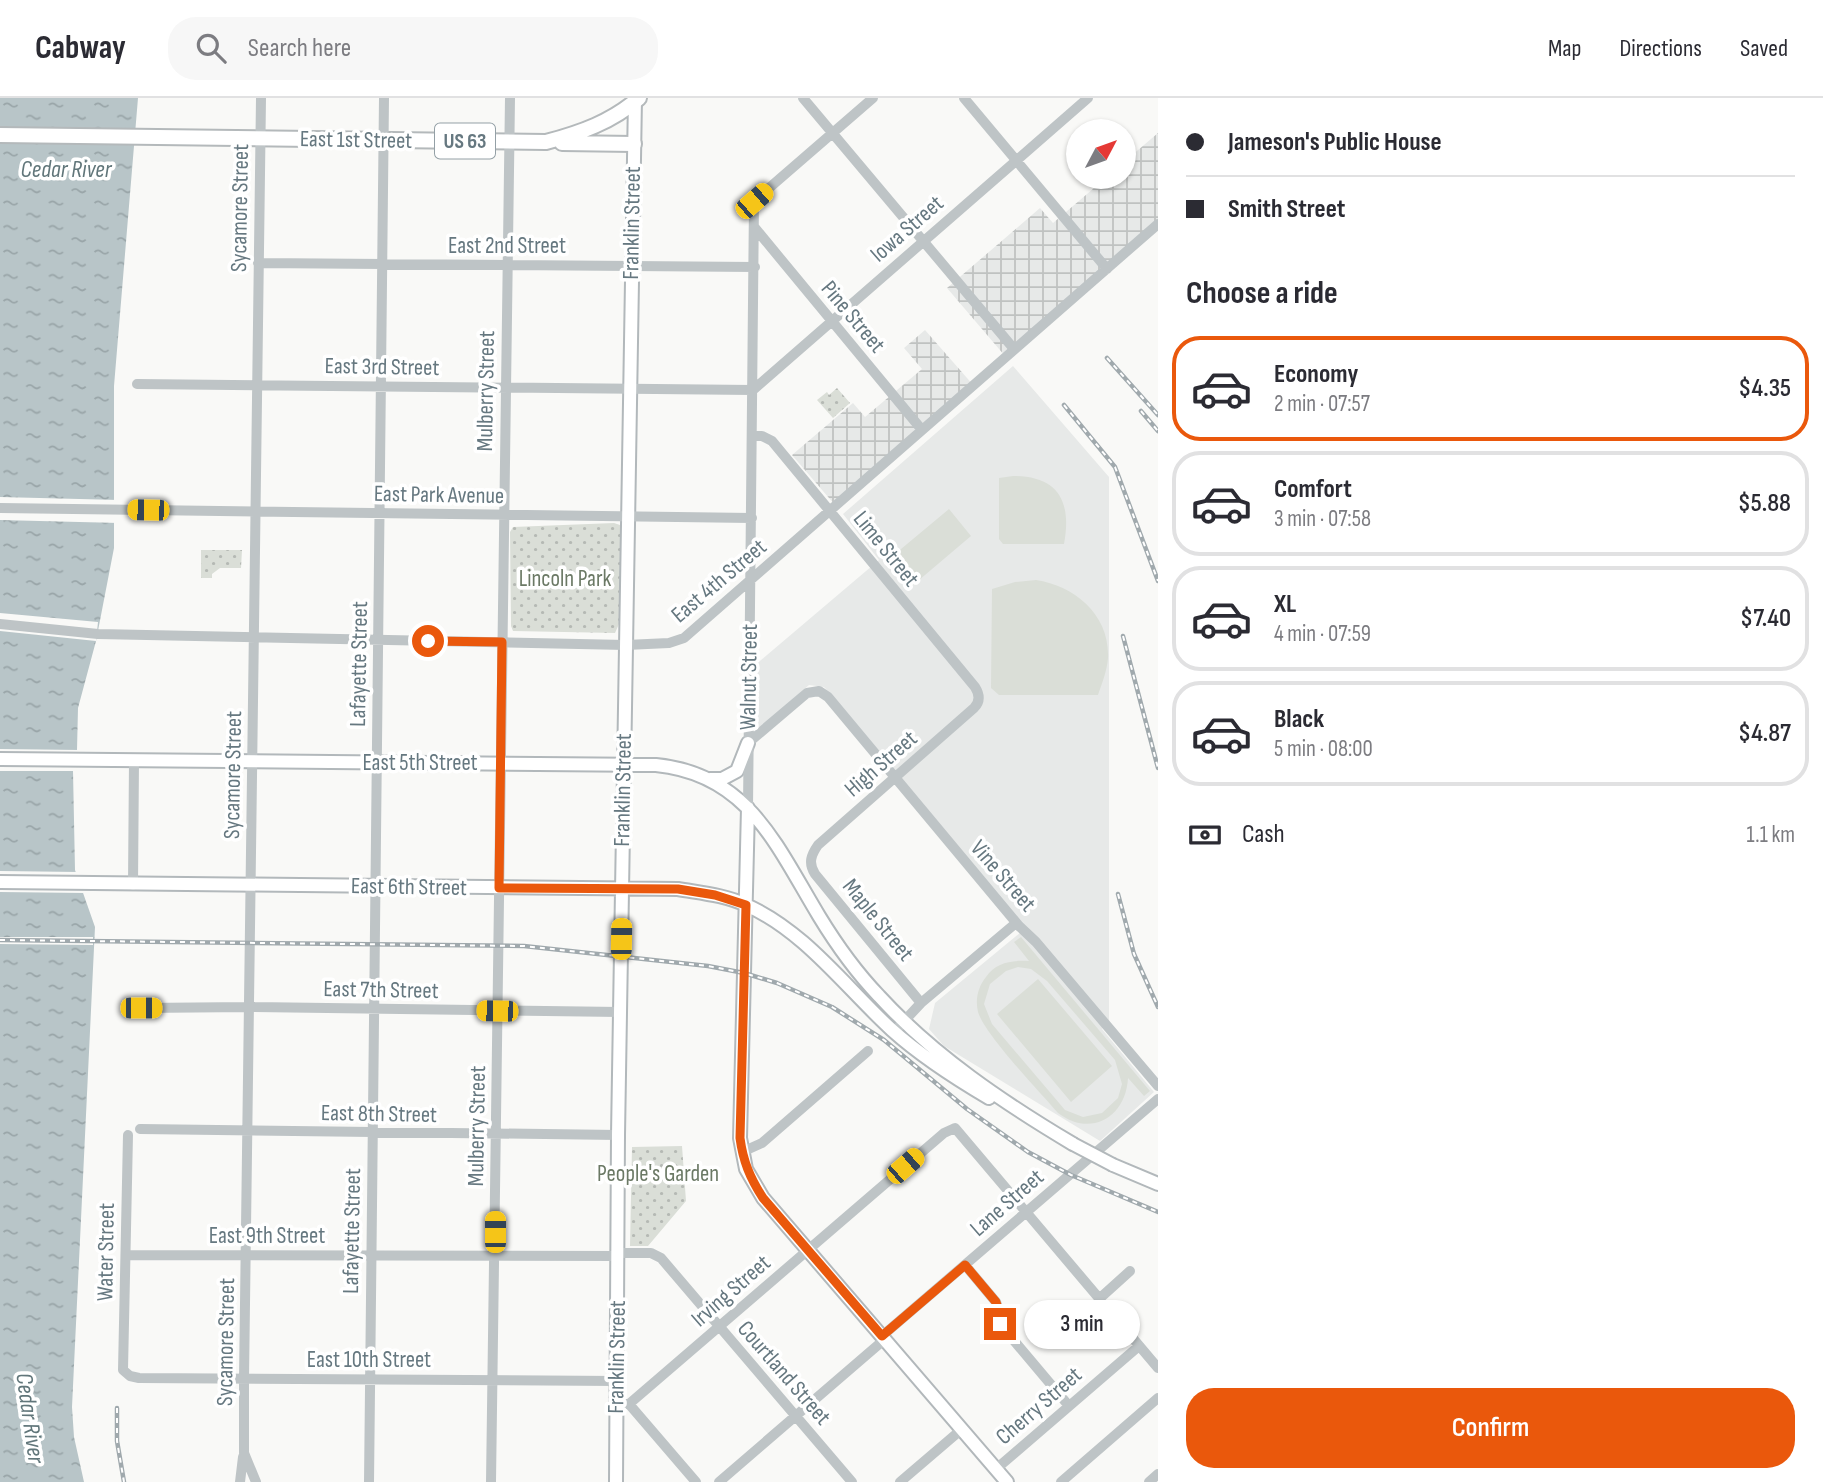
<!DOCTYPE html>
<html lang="en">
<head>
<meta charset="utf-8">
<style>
	body { margin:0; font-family:"Sofia Sans Condensed",sans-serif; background:#f7f7f7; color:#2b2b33; height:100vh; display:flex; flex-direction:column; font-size:26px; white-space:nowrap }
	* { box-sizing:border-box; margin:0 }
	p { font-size:23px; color:#7c7c81 }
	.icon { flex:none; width:38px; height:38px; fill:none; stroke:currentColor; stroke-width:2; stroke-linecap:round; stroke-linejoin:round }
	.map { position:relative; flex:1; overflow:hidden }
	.panel { display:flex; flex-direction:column; background:#fff; width:665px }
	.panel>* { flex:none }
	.banner { display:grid; align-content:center; height:154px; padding:0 28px; background:#fff }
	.needle { width:46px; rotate:49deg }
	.tools { position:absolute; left:1066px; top:21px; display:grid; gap:14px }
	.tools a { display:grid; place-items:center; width:70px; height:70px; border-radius:50%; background:#fff; box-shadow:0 2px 5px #0004; font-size:35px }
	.end { position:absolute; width:32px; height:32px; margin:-16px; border:9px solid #ea580c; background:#fff; box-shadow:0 0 0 4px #fff }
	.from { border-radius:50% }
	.bubble { position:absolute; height:49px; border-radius:24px; background:#fff; box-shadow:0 2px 5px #0004; font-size:23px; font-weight:600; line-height:49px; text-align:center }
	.car { position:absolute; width:21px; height:42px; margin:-21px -10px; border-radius:9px; box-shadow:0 0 5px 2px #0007; background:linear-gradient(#f5c518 24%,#345 0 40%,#f5c518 0 76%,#345 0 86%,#f5c518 0) }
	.banner b { display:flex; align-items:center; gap:24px; height:66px; font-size:26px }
	.banner b+b { border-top:2px solid #e1e1e2 }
	.banner i { width:18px; height:18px; background:#2b2b33 }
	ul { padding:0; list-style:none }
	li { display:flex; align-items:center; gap:21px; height:105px; margin:0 14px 10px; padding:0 14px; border:4px solid #e1e1e2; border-radius:28px }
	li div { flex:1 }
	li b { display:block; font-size:26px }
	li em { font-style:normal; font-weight:600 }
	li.active { border-color:#ea580c }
	li>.icon { width:63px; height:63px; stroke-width:1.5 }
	h2 { padding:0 28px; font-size:32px; line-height:84px }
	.pay { display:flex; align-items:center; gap:18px; height:77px; padding:0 28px; font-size:26px }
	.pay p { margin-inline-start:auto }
	.button { display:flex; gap:14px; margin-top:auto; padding:14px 28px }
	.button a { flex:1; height:80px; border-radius:28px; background:#ea580c; color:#fff; font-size:28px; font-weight:600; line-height:80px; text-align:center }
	header { display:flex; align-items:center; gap:42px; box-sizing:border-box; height:98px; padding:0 35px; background:#fff; border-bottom:2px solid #e1e1e2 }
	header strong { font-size:33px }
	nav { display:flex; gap:38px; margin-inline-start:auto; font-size:24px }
	.search { width:490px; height:63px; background:#f7f7f7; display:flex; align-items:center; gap:18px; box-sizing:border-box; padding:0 24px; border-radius:28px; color:#7c7c81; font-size:26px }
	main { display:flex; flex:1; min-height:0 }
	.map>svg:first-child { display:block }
</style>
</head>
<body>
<header>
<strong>Cabway</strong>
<div class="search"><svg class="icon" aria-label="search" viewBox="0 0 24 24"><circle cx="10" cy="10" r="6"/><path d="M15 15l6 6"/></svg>Search here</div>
<nav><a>Map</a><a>Directions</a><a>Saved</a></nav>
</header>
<main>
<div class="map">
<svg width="1158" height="1384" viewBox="0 0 1158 1384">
	<defs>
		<pattern id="industrial-grid" width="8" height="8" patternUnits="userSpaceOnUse" patternTransform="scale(1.75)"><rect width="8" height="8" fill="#e7e9e8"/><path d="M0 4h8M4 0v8" fill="none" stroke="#bfc2c1"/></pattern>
		<pattern id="green-dots" width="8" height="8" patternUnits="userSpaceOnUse" patternTransform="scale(1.75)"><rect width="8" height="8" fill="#daded7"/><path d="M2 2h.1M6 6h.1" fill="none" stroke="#b5b9b4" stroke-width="1.8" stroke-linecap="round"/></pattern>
		<pattern id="water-ripples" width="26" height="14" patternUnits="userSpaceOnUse" patternTransform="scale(1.75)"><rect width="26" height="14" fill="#b8c5c8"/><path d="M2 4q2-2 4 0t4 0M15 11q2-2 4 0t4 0" fill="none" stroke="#99a5a8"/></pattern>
	</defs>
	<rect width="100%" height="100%" fill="#f9f9f7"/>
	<path fill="#e7e9e8" d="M 1013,268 L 1109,379 L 1109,923 L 1102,931 L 1154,994 L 1100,1043 L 944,948 L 929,931 L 935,905 L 1026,830 L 837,603 L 824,589 L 809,587 L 758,632 L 754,568 L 879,462 L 843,416 Z"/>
	<path fill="url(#industrial-grid)" d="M 1158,35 L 1158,126 L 1005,258 L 947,190 L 1040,110 L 1053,125 L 1107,79 L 1124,79 L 1124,64 Z
		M 925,232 L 974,288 L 835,407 L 792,357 L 853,305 L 865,319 L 922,271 L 904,250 Z"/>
	<path fill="url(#green-dots)" d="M 837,290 L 850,305 L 833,320 L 817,302 L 827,294 L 829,297 Z
		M 614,425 L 620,427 L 621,430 L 619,526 L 615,535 L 513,533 L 511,528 L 510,434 L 513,429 Z
		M 201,452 L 242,452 L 241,470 L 220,470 L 212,476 L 212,480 L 201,480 Z
		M 682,1048 L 686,1103 L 648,1148 L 630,1148 L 632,1049 Z"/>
	<path fill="#daded7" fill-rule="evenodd" d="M 1013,378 C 1058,378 1072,403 1064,446 L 1003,446 L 999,441 L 999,380 Z
		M 949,411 L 971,438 L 912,488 L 889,461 Z
		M 1036,482 C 1075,488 1110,517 1108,560 C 1107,573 1102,585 1098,597 L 999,597 L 991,590 L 992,491 L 1015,484 Z
		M 1021,839 L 1150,993 L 1144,998 L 1128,980 C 1126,1019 1091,1040 1058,1015 C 1040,994 985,937 978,914 C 975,901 978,889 986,879 C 996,864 1012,862 1029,863 L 1014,844 ZM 1018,869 L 1031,871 L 1047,883 L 1115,962 L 1122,986 L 1118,1000 L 1102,1015 L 1083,1019 L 1065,1012 L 992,926 L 984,906 L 990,886 L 1006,873 Z
		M 1038,881 L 1112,968 L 1071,1004 L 997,916 Z"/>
	<path fill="url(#water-ripples)" d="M 0,0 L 138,0 L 114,288 L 114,450 L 96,543 L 78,610 L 77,652 L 73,673 L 75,772 L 95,829 L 72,1309 L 74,1339 L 84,1384 L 0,1384 Z"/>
	<path fill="#f9f9f7" d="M 0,399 L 119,402 L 119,425 L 0,422 Z
		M 0,515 L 98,524 L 96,543 L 0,533 Z
		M 0,651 L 80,652 L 80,655 L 76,673 L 0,673 Z
		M 0,773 L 79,774 L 85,795 L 0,794 Z
		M 0,839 L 93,839 L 93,847 L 0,846 Z"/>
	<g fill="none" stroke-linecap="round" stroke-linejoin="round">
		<g stroke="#b2b8bb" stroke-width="16">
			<path id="major" d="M 0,661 L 656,667 C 748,676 776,747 819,818 C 836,846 856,874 879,898 C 934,958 1004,1005 1073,1046
				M 710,681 L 722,681 L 737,673 L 748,645
				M 748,710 L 740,1040 L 746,1071 L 763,1100 L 1007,1384
				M 0,784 L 678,791 C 701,795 725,797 746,807 C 805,833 846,890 892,932 C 922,959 955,980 989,1000
				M 1113,1067 L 1158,1086
				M 616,1384 L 618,1037 L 635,0"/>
		</g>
		<g stroke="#b4b9bb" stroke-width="18">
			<path id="highway" d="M 0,37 L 546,44 C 580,35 612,24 639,0
				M 562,45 L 634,46"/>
		</g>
		<path stroke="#bec4c6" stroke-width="10" d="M 803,0 L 1014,251
			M 964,0 L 1107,171
			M 755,130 L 922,332
			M 258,165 L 755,169
			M 137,286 L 753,292 L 1088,0
			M 752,338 L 762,338 L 772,343 L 975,589 C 980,597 980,604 974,610 L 818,747 C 811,757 808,765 815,776 L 921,905
			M 0,410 L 752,420
			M 0,526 L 98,536 L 626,547 L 669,545 L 684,540 L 1158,126
			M 748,645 L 807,595 L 819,593 L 828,599 L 1019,828 L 1036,844 L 1158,988
			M 748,710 L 754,103 L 873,0
			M 133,787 L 134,663
			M 141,910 L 249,909 L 620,914
			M 894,934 L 921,905 L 1016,825
			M 140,1031 L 618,1037
			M 128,1037 L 123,1272 L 130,1278 L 139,1280 L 617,1283
			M 742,1054 L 762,1045 L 868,953
			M 618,1155 L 651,1155 L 661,1160 L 852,1384
			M 126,1157 L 618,1158
			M 965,1167 L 996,1204 C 1000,1212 995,1219 1000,1226 L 1069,1308
			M 1099,1201 L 1130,1173
			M 882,1238 L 1158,1001
			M 624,1306 L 629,1306 L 696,1384
			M 629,1306 L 944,1035 L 955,1030 L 1158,1270
			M 996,1371 L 1139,1248
			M 240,1384 L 243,1359
			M 256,1384 L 244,1355 L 244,1281 L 261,0
			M 369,1384 L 384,0
			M 491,1384 L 510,0
			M 719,1384 L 885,1241
			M 900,1384 L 962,1331
			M 1061,1384 L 1158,1300
			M 1149,1384 L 1158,1376"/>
		<use href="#major" stroke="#fff" stroke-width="12"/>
		<use href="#highway" stroke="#fff" stroke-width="14"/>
		<g stroke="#a0a9ad" stroke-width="4.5">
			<path id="rail" d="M 1107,260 L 1158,317
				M 1064,307 L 1115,369 L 1158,483
				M 1141,313 L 1158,333
				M 1123,538 L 1158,670
				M 1118,796 L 1134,856 L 1158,909
				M 0,842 L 524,848 L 708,868 L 744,875 L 777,885 L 832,909 L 884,942 L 967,1011 L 1028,1054 L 1071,1077 L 1158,1114
				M 117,1310 L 117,1343 L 124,1384"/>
		</g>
		<use href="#rail" stroke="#fff" stroke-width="2" stroke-dasharray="5" stroke-linecap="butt"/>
		<g stroke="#b2b8bb" stroke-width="16" stroke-linecap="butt">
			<path id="major-bridge" d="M 1073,1046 L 1113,1067"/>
		</g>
		<use href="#major-bridge" stroke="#fff" stroke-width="12"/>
	</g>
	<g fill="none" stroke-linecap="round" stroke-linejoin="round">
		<path stroke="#ea580c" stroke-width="9" d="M 428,543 L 502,544 L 499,790 L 678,791 L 715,797 L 746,807 L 740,1040 C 743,1063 750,1080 763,1100 L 882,1238 L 965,1167 L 996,1204 C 1000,1212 995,1218 1000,1226"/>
	</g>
	<g text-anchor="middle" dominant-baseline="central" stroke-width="7" stroke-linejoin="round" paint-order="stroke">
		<rect fill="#fff" stroke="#94a0a6" stroke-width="2" x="435" y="25.5" width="60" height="35" rx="5"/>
		<g font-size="21" font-weight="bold" fill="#667880">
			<text x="465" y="43">US 63</text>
		</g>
		<g font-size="23" fill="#667880" stroke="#fff">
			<text transform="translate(356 42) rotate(1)">East 1st Street</text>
			<text transform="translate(240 110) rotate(-89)">Sycamore Street</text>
			<text transform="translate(632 125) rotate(-89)">Franklin Street</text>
			<text transform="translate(907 131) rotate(-41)">Iowa Street</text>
			<text x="507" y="148">East 2nd Street</text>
			<text transform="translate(853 219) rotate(50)">Pine Street</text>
			<text transform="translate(382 269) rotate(1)">East 3rd Street</text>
			<text transform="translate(486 293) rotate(-89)">Mulberry Street</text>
			<text transform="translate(439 397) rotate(1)">East Park Avenue</text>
			<text transform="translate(886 451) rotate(51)">Lime Street</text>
			<text transform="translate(719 483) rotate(-40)">East 4th Street</text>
			<text transform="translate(359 566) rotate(-89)">Lafayette Street</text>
			<text transform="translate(749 579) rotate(-89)">Walnut Street</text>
			<text x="420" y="665">East 5th Street</text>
			<text transform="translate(881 666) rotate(-41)">High Street</text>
			<text transform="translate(233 677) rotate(-89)">Sycamore Street</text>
			<text transform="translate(623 692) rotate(-89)">Franklin Street</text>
			<text transform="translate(1003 778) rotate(49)">Vine Street</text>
			<text transform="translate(409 789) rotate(1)">East 6th Street</text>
			<text transform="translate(878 822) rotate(51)">Maple Street</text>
			<text transform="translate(381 892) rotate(1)">East 7th Street</text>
			<text transform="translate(379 1016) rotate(1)">East 8th Street</text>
			<text transform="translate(477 1028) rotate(-89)">Mulberry Street</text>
			<text transform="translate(1007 1105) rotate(-41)">Lane Street</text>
			<text transform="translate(352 1133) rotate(-89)">Lafayette Street</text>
			<text x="267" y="1138">East 9th Street</text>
			<text transform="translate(106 1154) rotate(-89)">Water Street</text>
			<text transform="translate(731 1193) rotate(-41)">Irving Street</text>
			<text transform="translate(226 1244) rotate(-89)">Sycamore Street</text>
			<text transform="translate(617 1259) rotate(-89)">Franklin Street</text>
			<text x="369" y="1262">East 10th Street</text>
			<text transform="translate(784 1275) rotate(49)">Courtland Street</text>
			<text transform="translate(1039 1308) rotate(-41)">Cherry Street</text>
		</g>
		<g font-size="23" fill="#6b7965" stroke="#fff">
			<text x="565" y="481">Lincoln Park</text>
			<text x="658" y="1076">People's Garden</text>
		</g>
		<g font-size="24" font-style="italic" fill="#61767a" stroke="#fff">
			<text x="66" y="71">Cedar River</text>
			<text transform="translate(30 1320) rotate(82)">Cedar River</text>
		</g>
	</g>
</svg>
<div class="tools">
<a><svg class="needle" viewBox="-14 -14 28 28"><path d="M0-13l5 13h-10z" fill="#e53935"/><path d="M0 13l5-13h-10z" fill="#7c7c81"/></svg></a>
</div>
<i class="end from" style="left:428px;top:543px"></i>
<i class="end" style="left:1000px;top:1226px"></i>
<div class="bubble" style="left:1024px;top:1202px;width:116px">3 min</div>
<i class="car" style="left:754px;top:103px;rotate:49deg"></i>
<i class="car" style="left:148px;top:412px;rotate:271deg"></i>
<i class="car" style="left:621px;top:841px;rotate:1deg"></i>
<i class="car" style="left:141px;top:910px;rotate:90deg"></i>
<i class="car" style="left:497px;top:913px;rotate:271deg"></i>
<i class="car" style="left:905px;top:1068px;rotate:49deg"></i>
<i class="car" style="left:495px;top:1134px;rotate:0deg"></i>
</div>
<section class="panel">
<div class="banner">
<b><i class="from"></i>Jameson's Public House</b>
<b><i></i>Smith Street</b>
</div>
<h2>Choose a ride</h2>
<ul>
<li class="active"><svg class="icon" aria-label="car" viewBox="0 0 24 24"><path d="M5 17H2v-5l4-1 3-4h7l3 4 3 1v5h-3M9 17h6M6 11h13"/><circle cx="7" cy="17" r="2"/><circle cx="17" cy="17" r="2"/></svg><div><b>Economy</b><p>2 min · 07:57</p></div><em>$4.35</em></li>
<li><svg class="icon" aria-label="car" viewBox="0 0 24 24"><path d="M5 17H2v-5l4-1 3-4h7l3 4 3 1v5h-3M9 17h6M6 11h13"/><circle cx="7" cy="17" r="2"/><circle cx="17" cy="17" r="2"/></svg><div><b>Comfort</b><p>3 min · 07:58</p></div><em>$5.88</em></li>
<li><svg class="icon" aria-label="car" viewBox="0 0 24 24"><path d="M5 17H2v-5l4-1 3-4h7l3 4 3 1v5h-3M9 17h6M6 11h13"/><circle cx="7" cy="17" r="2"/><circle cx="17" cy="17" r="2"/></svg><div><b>XL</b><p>4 min · 07:59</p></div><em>$7.40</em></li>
<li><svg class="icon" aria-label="car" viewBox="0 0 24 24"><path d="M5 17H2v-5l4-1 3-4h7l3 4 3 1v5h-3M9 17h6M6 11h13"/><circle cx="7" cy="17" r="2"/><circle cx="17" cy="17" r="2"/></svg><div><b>Black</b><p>5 min · 08:00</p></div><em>$4.87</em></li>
</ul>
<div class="pay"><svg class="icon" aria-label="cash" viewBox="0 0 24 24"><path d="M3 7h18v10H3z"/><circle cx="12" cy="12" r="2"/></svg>Cash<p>1.1 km</p></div>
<div class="button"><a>Confirm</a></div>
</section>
</main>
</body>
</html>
